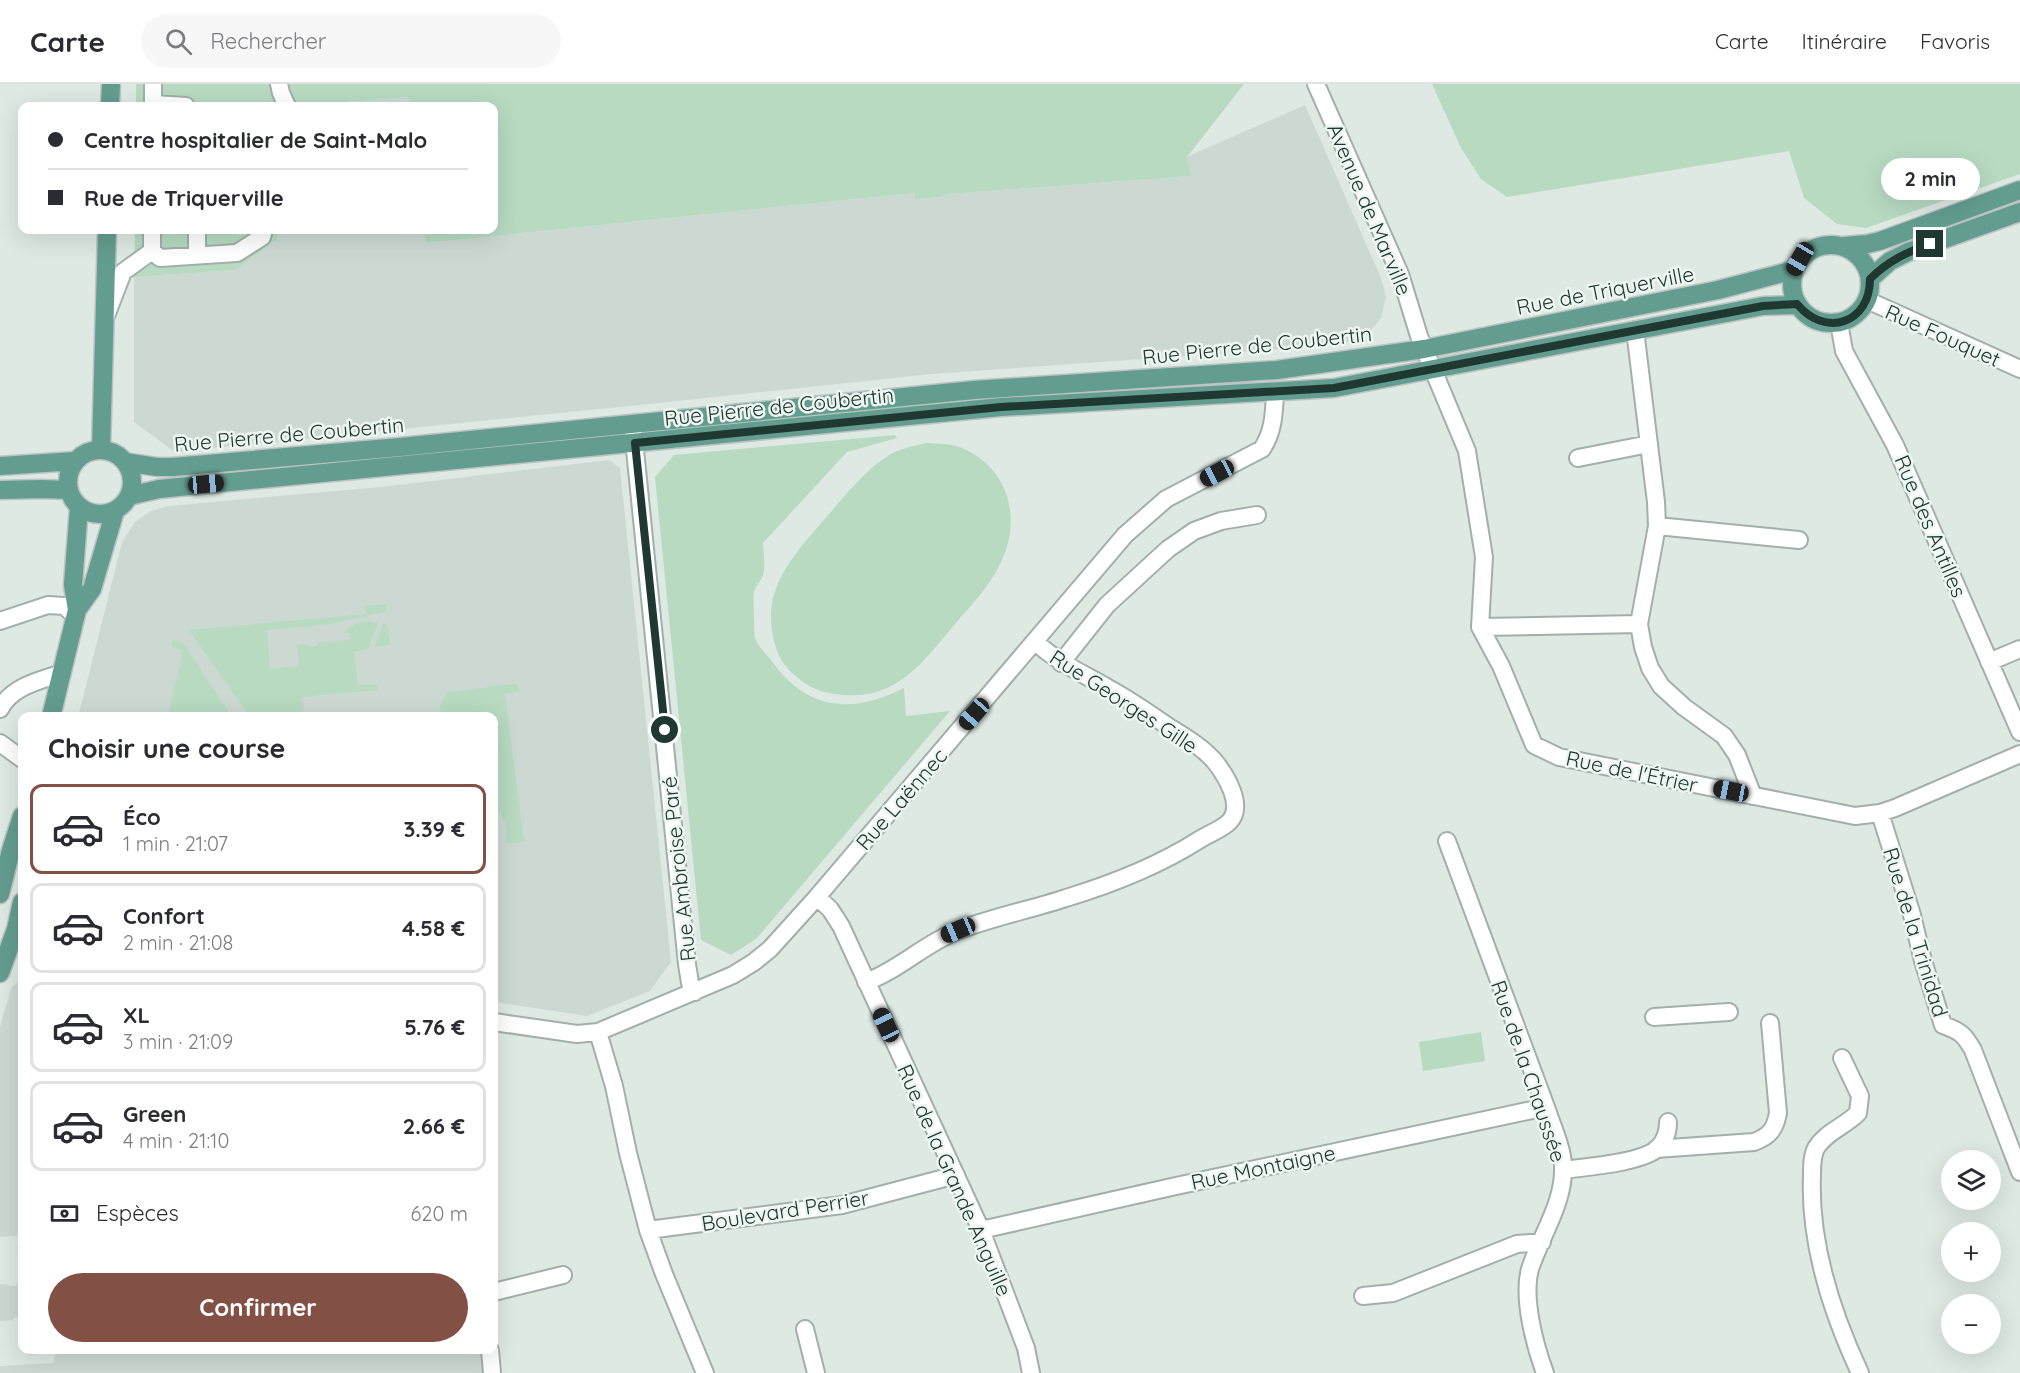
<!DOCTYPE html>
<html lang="fr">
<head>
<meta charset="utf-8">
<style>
	body { margin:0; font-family:Quicksand,sans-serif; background:#f7f7f7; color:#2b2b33; height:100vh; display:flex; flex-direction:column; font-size:22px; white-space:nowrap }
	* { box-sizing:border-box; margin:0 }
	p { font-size:20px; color:#7c7c81 }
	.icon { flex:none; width:33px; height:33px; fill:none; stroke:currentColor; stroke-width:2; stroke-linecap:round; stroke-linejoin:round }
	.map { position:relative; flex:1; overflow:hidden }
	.panel { position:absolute; left:18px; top:628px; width:480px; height:642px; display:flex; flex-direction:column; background:#fff; border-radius:12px; box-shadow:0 6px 24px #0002 }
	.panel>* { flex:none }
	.banner { position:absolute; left:18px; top:18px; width:480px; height:132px; border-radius:12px; box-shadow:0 6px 24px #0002; display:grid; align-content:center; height:132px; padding:0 30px; background:#fff }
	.tools { position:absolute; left:1941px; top:1066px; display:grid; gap:12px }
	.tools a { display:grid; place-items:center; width:60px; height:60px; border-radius:50%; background:#fff; box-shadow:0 6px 24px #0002; font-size:30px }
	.end { position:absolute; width:27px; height:27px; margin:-14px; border:8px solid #203832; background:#fff; box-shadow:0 0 0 3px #fff }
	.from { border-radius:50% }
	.bubble { position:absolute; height:42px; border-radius:21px; background:#fff; box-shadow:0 6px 24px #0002; font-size:20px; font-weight:700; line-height:42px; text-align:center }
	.car { position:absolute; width:18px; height:36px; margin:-18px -9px; border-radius:8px; box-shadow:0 0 4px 2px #0007; background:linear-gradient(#222 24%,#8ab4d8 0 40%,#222 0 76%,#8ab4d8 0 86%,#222 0) }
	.banner b { display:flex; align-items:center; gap:21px; height:57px; font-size:22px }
	.banner b+b { border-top:2px solid #e1e1e2 }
	.banner i { width:15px; height:15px; background:#2b2b33 }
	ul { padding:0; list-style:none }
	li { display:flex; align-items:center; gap:18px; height:90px; margin:0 12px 9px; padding:0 18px; border:3px solid #e1e1e2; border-radius:12px }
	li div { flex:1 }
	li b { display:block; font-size:22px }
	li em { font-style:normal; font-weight:700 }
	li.active { border-color:#825044 }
	li>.icon { width:54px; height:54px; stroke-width:1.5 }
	h2 { padding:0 30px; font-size:27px; line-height:72px }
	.pay { display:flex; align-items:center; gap:15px; height:66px; padding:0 30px; font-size:22px }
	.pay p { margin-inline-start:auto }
	.button { display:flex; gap:12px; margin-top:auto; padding:12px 30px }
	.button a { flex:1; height:69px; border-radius:36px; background:#825044; color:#fff; font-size:24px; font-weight:700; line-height:69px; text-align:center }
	header { display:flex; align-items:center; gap:36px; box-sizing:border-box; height:84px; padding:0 30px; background:#fff; border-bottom:2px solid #e1e1e2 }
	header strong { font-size:28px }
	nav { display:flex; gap:33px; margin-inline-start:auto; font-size:21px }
	.search { width:420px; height:54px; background:#f7f7f7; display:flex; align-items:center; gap:15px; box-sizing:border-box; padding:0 21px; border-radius:33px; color:#7c7c81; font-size:22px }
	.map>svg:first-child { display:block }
</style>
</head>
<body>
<header>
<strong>Carte</strong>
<div class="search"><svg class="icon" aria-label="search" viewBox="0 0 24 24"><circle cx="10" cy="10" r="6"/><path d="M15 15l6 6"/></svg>Rechercher</div>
<nav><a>Carte</a><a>Itinéraire</a><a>Favoris</a></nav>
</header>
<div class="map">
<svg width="2020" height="1289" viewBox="0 0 2020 1289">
	<rect width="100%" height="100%" fill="#dee9e4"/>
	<path fill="#ccd9d3" d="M 410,13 L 411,22 L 321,22 L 322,20 Z
		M 1305,21 L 1381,194 L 1386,213 L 1381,234 L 1368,250 L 1352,258 L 1313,263 L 932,290 L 649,320 L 175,368 L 134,338 L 134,193 L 235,186 L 276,156 L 280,146 L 424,146 L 426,159 L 914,109 L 915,115 L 940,113 L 947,110 L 1191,92 L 1186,73 Z
		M 609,376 L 620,384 L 671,878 L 650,907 L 587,932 L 494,918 L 494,633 L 78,633 L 122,458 L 135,438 L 151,427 L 168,422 L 380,403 Z
		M 22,893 L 22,1151 L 0,1153 L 0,943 L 11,904 Z
		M 17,1162 L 22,1162 L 22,1235 L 20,1233 L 13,1234 L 13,1236 L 0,1237 L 0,1200 L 16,1202 L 20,1196 Z
		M 27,1266 L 484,1266 L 486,1289 L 0,1289 L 0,1282 L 54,1279 L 55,1268 L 28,1271 Z"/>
	<path fill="#b7dac1" d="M 136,0 L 1244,0 L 1187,73 L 1191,92 L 947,110 L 940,113 L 915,115 L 914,109 L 426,159 L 424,146 L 494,146 L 494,22 L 411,22 L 409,13 L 322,20 L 321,22 L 136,22 Z
		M 1432,0 L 2020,0 L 2020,90 L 1866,144 L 1837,140 L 1804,114 L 1789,67 L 1507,113 L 1481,95 L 1461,64 Z
		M 135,146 L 280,146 L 276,156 L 235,186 L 134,193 Z
		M 895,351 L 897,354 L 847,368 L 763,459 C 763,469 766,482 763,491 C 761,497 756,502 754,507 C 753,512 754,549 755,554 C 757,561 766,570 771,576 C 806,626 851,631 904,604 L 906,632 L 950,627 L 756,855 L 731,871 L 701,856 L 655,393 L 674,371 Z
		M 926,359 C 938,360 951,359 962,364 C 1009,384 1022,434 1001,478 C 990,502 972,520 955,540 C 918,584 893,621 829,609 C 812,606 795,594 784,580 C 777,570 774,559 772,546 C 764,498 801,463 830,429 C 848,408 867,384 891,370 C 902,364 914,362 926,359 Z
		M 387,520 L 385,528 L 330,540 L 267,546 L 270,585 L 299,582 L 297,561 L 308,560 L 309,563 L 317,562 L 317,559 L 351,556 L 350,549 L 344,549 C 355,537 363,536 378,539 L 368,565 L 354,568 L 358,601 L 377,601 L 377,606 L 302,613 L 304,633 L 250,633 L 189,546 L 366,530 L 365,522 Z
		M 383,540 L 387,540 L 390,561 L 374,563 Z
		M 177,556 L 184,560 L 232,633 L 176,633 L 168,631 L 183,567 L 171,562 L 172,557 Z
		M 516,600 L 520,607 L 505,610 L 524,758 L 507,759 L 505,738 L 494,720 L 494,633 L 441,633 L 440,622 L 447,608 Z
		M 1481,948 L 1485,977 L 1423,987 L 1419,958 Z"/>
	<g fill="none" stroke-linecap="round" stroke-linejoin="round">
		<g stroke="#a1b0ab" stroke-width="20">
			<path id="minor" d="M 153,0 L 153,22
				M 279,0 L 281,9 L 287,22
				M 1316,0 L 1400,190 L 1419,252 L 1467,367 L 1484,473 L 1480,543 L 1501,582 L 1534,661 L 1559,673 L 1855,732 L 1880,729 L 1895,724 L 2020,670
				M 153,20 L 186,22
				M 152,146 L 152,167 L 160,174 L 237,169 L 262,153 L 264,146
				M 197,146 L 197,171
				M 1867,216 L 2020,285
				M 106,232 L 123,188 L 152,167
				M 1839,239 L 1844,267 L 1895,361 L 2020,648
				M 1635,246 L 1656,418 L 1657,442 L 1639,540 L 1643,563 L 1650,584 L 1661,602 L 1684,623 L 1724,652 L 1737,671 L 1753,712
				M 633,346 L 687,880 L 690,899 L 695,908
				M 1578,374 L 1649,360
				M 1657,442 L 1799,456
				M 0,537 L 48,521 L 64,522 L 76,532
				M 1480,543 L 1639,540
				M 1989,578 L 2020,565
				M 1061,579 L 1107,521 L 1168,465 L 1194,447 L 1221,437 L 1257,431
				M 0,625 C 12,602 39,597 62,589
				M 0,659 L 22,675
				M 1880,729 L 1912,831 L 1923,877 L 1943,941 C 1960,947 1964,950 1973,966 L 2020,1088
				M 1447,757 L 1546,1023 C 1552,1042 1562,1062 1563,1081 C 1565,1118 1541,1151 1530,1185 C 1522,1214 1535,1262 1545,1289
				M 817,813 L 830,825 L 841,842 L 981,1146 L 1026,1264 L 1031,1289
				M 866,898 C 899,886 924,860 957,847 C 992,833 1030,826 1066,814 C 1112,800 1158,782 1199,756 C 1208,750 1223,745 1230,737 C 1244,721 1226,692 1216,679 C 1204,664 1185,653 1169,643 C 1149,629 1129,615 1108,604 C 1080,588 1059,579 1035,558
				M 1654,933 L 1729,928
				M 494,938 L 577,950 L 598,948 L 733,891 L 754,878 L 770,865 L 817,813 L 1125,451 L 1166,415 L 1262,365 C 1274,347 1274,328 1275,308
				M 598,948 L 614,1002 L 628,1069 L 648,1146 L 664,1190 L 705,1289
				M 1842,974 L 1860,1012 L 1858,1029 C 1845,1042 1826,1048 1816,1064 C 1812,1072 1812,1082 1812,1091 C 1809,1158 1832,1229 1860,1289
				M 1656,1065 L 1754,1058 C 1770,1052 1775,1045 1778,1029 L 1770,939
				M 1563,1086 C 1585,1083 1642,1079 1658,1064 C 1665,1057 1668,1048 1668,1038
				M 648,1146 L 842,1121 L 956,1091
				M 981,1146 L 1176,1102 L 1546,1023
				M 494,1208 L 563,1191
				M 1363,1212 L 1393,1209 L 1517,1160 L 1542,1158
				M 805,1245 L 816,1289
				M 490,1266 L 492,1289"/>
		</g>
		<g stroke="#bcc3c2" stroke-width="21">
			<path id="major" d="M 110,22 L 111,0
				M1792 200a39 39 0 1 1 78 0a39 39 0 1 1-78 0Z
				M 1844,162 L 1867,160 L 1880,157 L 2020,106
				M 1870,195 L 1890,177 L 1908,168 L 2020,128
				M68 398a32 32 0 1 1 64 0a32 32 0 1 1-64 0Z
				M 101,366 L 107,146
				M 125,378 L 157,383 L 173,383 L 400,363 L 974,306 L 1277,286 L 1424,265 L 1718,206 L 1794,186
				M 0,382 L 75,377
				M 0,406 L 41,405 L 69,406
				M 129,412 L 159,405 L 1001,323 L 1334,304 L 1763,222 L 1797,221
				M 77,526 L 92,505 L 115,427
				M 51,633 L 77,526 L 73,501 L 79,423
				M 0,810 L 11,766 L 22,732
				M 0,889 L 16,845 L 22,818"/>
		</g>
		<use href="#minor" stroke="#fff" stroke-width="16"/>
		<use href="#major" stroke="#639d8f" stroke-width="18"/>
	</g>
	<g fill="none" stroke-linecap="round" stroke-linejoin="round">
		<path stroke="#203832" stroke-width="8" d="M 665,646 L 635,359 L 1001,323 L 1334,304 L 1763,222 L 1797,220 C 1825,254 1870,240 1870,195 C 1888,177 1907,168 1930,160"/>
	</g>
	<g text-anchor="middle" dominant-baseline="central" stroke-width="5" stroke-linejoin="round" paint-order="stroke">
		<g font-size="21" fill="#203832" stroke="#eef6f2">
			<text transform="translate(1370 125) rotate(67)">Avenue de Marville</text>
			<text transform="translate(1605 206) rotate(-11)">Rue de Triquerville</text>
			<text transform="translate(1943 251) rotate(24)">Rue Fouquet</text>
			<text transform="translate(1257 261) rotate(-6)">Rue Pierre de Coubertin</text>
			<text transform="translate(779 322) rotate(-6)">Rue Pierre de Coubertin</text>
			<text transform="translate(289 350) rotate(-5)">Rue Pierre de Coubertin</text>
			<text transform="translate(1931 442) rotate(67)">Rue des Antilles</text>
			<text transform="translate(1124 617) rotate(33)">Rue Georges Gille</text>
			<text transform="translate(1632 687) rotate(12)">Rue de l'Étrier</text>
			<text transform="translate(901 715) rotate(-49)">Rue Laënnec</text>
			<text transform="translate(678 785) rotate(-96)">Rue Ambroise Paré</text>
			<text transform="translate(1916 848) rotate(73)">Rue de la Trinidad</text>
			<text transform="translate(1529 987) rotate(71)">Rue de la Chaussée</text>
			<text transform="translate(1263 1083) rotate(-12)">Rue Montaigne</text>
			<text transform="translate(955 1096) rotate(66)">Rue de la Grande Anguille</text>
			<text transform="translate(785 1126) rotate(-9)">Boulevard Perrier</text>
		</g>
	</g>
</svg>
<div class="tools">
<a><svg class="icon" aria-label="layers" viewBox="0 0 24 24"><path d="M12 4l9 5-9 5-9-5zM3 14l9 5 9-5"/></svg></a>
<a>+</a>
<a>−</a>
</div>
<i class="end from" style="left:665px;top:646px"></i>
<i class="end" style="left:1930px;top:160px"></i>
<div class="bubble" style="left:1881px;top:74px;width:99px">2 min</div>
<i class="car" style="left:1800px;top:175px;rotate:210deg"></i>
<i class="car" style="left:1217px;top:389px;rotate:242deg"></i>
<i class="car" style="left:206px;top:400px;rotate:85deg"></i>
<i class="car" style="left:974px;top:630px;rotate:221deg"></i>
<i class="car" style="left:1731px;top:707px;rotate:281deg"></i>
<i class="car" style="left:958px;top:846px;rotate:247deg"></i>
<i class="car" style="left:886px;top:941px;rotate:335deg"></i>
<div class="banner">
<b><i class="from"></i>Centre hospitalier de Saint-Malo</b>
<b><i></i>Rue de Triquerville</b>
</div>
<section class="panel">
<h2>Choisir une course</h2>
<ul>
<li class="active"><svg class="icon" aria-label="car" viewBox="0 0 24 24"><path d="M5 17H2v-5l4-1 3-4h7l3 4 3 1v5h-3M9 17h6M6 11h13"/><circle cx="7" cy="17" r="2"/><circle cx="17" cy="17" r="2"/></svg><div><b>Éco</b><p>1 min · 21:07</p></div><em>3.39 €</em></li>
<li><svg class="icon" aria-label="car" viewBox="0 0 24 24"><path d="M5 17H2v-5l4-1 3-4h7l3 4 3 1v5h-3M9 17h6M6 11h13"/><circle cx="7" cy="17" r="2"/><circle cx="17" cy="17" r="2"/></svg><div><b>Confort</b><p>2 min · 21:08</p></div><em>4.58 €</em></li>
<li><svg class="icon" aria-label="car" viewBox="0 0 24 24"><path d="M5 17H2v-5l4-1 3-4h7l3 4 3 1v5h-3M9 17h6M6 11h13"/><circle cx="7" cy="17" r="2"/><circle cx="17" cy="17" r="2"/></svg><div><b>XL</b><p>3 min · 21:09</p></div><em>5.76 €</em></li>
<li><svg class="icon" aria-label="car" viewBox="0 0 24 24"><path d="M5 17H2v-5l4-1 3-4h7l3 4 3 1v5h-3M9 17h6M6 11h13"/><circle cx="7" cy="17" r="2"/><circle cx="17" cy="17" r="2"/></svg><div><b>Green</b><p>4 min · 21:10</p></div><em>2.66 €</em></li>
</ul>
<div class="pay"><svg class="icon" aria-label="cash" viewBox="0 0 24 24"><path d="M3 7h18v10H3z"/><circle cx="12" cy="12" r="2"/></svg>Espèces<p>620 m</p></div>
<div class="button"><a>Confirmer</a></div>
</section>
</div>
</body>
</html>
